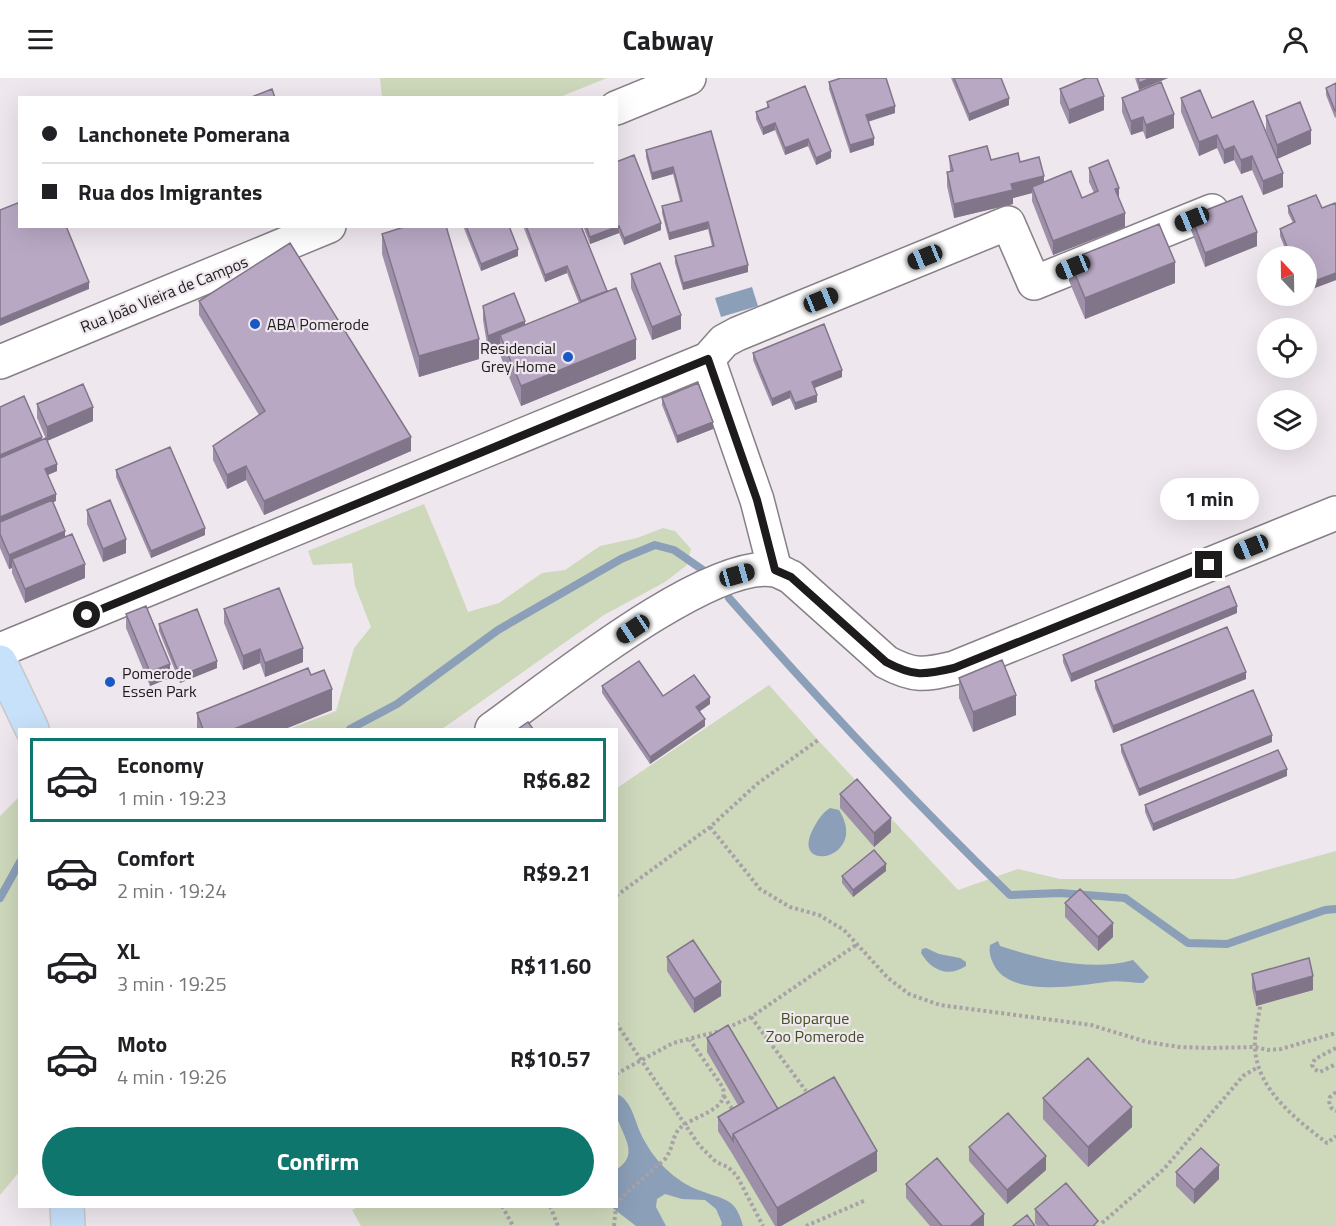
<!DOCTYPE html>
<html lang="en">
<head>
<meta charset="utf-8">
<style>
	body { margin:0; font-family:"Titillium Web",sans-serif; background:#f2f2f2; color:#202124; height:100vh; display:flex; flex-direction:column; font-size:22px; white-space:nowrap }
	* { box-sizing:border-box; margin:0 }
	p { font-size:20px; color:#757577 }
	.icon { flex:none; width:33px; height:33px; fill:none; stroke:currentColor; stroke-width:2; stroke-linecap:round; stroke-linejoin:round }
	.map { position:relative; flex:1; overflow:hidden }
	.drawer { position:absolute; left:18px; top:650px; width:600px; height:480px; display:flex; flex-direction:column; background:#fff; border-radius:0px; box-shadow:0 6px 24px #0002 }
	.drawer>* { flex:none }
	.guide { position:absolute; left:18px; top:18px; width:600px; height:132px; border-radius:0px; box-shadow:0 6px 24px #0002; display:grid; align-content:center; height:132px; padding:0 24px; background:#fff }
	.needle { width:39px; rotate:338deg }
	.tools { position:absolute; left:1257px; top:168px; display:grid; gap:12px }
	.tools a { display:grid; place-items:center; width:60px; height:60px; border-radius:50%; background:#fff; box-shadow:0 6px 24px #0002; font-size:30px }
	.end { position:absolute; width:27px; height:27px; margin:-14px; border:8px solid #1e1b1d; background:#fff; box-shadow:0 0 0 3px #fff }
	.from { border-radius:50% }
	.bubble { position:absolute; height:42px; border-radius:21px; background:#fff; box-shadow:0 6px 24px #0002; font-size:20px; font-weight:700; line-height:42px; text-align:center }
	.car { position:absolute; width:18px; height:36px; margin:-18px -9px; border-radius:8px; box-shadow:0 0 4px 2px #0007; background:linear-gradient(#222 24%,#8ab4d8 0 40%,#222 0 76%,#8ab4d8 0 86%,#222 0) }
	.guide b { display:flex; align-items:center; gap:21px; height:57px; font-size:22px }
	.guide b+b { border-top:2px solid #e0e0e0 }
	.guide i { width:15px; height:15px; background:#202124 }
	ul { padding:10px 0 0; list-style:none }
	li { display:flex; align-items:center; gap:18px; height:84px; margin:0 12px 9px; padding:0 12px; border:3px solid transparent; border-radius:0px }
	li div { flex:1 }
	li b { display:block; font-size:22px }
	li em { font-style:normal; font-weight:700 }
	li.current { border-color:#0f766e }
	li>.icon { width:54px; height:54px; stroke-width:1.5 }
	.cta { display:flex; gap:12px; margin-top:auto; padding:12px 24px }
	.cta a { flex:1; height:69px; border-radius:36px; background:#0f766e; color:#fff; font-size:24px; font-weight:700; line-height:69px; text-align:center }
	header { display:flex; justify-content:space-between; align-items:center; height:78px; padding:0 24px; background:#fff; font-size:27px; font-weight:700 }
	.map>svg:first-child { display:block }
</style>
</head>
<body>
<header><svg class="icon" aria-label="menu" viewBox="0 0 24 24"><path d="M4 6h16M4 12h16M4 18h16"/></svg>Cabway<svg class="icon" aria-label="person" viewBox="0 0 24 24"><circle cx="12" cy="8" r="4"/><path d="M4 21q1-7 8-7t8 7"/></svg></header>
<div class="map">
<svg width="1336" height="1148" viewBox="0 0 1336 1148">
	<rect width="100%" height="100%" fill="#efe7ee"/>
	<path fill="#ced8bb" d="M 380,0 L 607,0 L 560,19 L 382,20 Z
		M 424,426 L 445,476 L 468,534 L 499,525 L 542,495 L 565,492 L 600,468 L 637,460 L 663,450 L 675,453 L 691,471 L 687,487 L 665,504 L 604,537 L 442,651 L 289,651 L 336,633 L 354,570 L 371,549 L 355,508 L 352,485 L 313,487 L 308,473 Z
		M 769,607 L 818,662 L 958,812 L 1018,791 L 1060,801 L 1234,801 L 1336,773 L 1336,1148 L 361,1148 L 352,1132 L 359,1128 L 616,1128 L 617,710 Z
		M 19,719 L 20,1093 L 0,1117 L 0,738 Z"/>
	<path fill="#8b9fb8" d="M 752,209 L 758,228 L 721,239 L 715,220 Z
		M 830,730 L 839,732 C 870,781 789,797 813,751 C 818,742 821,736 830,730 Z
		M 998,863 L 1000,868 C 1041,881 1091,894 1133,882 L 1149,899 L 1143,905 C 1131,905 1118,902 1106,904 C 1076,908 1008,920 993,885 C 990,878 989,875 990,867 Z
		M 926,870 L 939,876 L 960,880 L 966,884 L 966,888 C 948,900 931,892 921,875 L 922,871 Z
		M 617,1016 C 631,1022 634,1040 640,1054 C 646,1067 655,1081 666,1091 C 675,1100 689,1109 701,1113 C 725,1122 736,1120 743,1148 L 721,1148 L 722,1145 L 716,1131 L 705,1122 L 682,1121 L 665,1116 L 657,1121 L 656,1129 L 666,1148 L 636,1148 L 610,1128 L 616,1128 L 617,1091 C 642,1075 619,1054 616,1035 C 616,1029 616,1022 617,1016 Z"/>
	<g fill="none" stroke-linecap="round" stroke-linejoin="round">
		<path stroke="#8b9fb8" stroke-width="8" d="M 729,520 C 819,622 912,722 1010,817 L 1060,815 L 1125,820 L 1188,865 L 1227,866 L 1325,832 L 1336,831
			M 350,651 L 397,626 L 498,552 L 621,481 L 655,467 L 674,472 L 703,492
			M 0,820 L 20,784"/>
		<g stroke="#888087" stroke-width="36">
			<path id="minor" d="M 616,30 L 689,0
				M 708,281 L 724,263 L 737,256 L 1008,145 L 1034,205 L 1212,133
				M 0,284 L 329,148
				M 0,572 L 708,281 L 757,422 L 775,492
				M 492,651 C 548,611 709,480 775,492 C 780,493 786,497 791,499 L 886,584 C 914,599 924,597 954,590 L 1336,435"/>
		</g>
		<g stroke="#c9c8c9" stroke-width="36">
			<path id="major" d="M 0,584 L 32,651
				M 67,1128 L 68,1148"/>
		</g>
		<path stroke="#a8a1a7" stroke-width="4" stroke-dasharray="3 3" stroke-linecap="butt" d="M 710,749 L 760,811 L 790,829 L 819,837 L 844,852 L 888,900 L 909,916 L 940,927 L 1091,947 L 1147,964 L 1179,969 L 1210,970 L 1255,969 L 1268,972 L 1281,971 L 1336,955
			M 616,818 L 710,749 L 757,706 L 818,662
			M 1261,923 C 1259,938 1254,955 1255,970 C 1257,1012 1297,1042 1327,1065 L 1336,1058
			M 751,939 L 806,1013
			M 616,945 L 699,1067 L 716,1084 L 728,1089 L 737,1098 L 763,1148
			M 727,950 L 751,939 L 856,867
			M 1336,970 L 1315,981 L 1312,987 L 1314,991 L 1320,994 L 1336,986
			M 616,996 L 673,965 L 720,953
			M 1336,1014 L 1330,1019 C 1328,1025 1330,1031 1336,1033
			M 724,1018 L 734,1034
			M 616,1127 L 622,1119 L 665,1081 C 673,1071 672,1059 679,1051 C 691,1038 733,1032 722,1008 L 690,962
			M 502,1128 L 513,1148
			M 550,1128 L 558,1148
			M 1102,1145 L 1164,1091 L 1243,998 L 1258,989
			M 614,1148 L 616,1128
			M 806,1148 L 866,1122"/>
		<use href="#minor" stroke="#fff" stroke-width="33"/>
		<use href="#major" stroke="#c7e1fb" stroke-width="33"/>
	</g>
	<path fill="#9e90a9" d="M 951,0 L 1001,0 L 1009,27 L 969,43 Z
		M 1135,0 L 1168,0 L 1139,12 Z
		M 829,4 L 895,35 L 868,44 L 874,67 L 850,75 L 829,11 Z
		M 1336,5 L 1336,39 L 1335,40 L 1326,17 L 1326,10 Z
		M 1060,11 L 1104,32 L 1069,46 L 1060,25 Z
		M 1122,20 L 1174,50 L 1146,61 L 1143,53 L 1131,57 L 1122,34 Z
		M 1181,20 L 1212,40 L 1253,23 L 1283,109 L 1263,117 L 1252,92 L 1241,96 L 1234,82 L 1224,86 L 1217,70 L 1199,78 L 1181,34 Z
		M 767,24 L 831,80 L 816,87 L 808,68 L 785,77 L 775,52 L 763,57 L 756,41 L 756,34 L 767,30 Z
		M 1266,38 L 1311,66 L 1277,81 L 1266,52 Z
		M 711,53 L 748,194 L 683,212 L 675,185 L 675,178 L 712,168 L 708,151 L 669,162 L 662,135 L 662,128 L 680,123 L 673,96 L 652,102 L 646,79 L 646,72 Z
		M 949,78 L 1020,84 L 1044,104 L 1082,120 L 1094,115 L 1089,104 L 1089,90 L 1119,120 L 1125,149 L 1053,177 L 1032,123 L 1032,115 L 1013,120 L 1013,126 L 954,140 L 947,108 L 947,94 L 950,93 Z
		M 1288,128 L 1322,130 L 1336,128 L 1336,202 L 1312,211 L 1306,198 L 1306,178 L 1288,178 L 1280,158 L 1280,151 L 1293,145 L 1288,135 Z
		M 1191,138 L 1257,168 L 1205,189 L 1191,152 Z
		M 463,148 L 509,148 L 518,178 L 481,193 Z
		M 523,148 L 581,148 L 607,214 L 636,281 L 521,328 L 500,277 L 500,268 L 488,272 L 483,242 L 483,228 L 525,247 L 579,225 L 567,195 L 545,204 Z
		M 583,148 L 616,148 L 661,152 L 624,167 L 619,155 L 590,166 Z
		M 382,156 L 479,281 L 419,299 L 382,176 Z
		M 1069,182 L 1175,205 L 1085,241 L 1069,203 Z
		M 631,196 L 681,251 L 652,262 L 631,210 Z
		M 199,223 L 411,373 L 264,437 L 246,402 L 227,411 L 213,382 L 213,368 L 259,337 L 199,237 Z
		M 753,275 L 842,299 L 814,310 L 817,324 L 795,332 L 790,320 L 772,328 L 753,282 Z
		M 662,320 L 713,351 L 677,365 L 662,327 Z
		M 37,326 L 93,343 L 47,363 L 57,393 L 48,397 L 56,423 L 53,424 L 65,458 L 85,500 L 25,525 L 12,495 L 12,490 L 9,491 L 0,470 L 0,329 L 42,362 L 46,361 L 37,340 Z
		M 116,392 L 205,457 L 151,480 L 116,399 Z
		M 87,432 L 126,475 L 103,484 L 87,446 Z
		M 224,531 L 303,584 L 265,599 L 260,585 L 243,592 L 224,545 Z
		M 1237,535 L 1071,604 L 1063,584 L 1063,577 Z
		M 126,536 L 170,600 L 150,608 L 126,550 Z
		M 159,546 L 217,590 L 180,605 L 159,553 Z
		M 311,597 L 332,632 L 285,651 L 197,651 L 197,635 Z
		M 959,600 L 1016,637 L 973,654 L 959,620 Z
		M 1246,601 L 1113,655 L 1095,610 L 1095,603 Z
		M 602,608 L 710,626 L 700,633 L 705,648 L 650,686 L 602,615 Z
		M 1272,664 L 1139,718 L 1121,674 L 1121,667 Z
		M 1287,698 L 1153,753 L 1145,734 L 1145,727 Z
		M 840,716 L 891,754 L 874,769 L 840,730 Z
		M 886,793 L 853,819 L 842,805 L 842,798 Z
		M 1065,825 L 1113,859 L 1098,873 L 1065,839 Z
		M 667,879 L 721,918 L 694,935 L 667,893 Z
		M 1252,896 L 1313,912 L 1256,928 L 1252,910 Z
		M 707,960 L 778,1031 L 877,1093 L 781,1148 L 775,1148 L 733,1077 L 718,1053 L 718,1039 L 738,1027 L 707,974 Z
		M 1043,1020 L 1132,1049 L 1088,1089 L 1043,1041 Z
		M 969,1069 L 1046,1092 L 1007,1126 L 969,1083 Z
		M 1176,1094 L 1219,1101 L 1194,1126 L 1176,1108 Z
		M 906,1106 L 984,1148 L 930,1148 L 906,1120 Z
		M 1035,1131 L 1098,1148 L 1037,1148 L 1035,1145 Z"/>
	<path fill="#817689" d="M 1151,0 L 1168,0 L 1139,12 L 1139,5 Z
		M 1104,18 L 1104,32 L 1069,46 L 1069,32 Z
		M 1009,20 L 1009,27 L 969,43 L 969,36 Z
		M 895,28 L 895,35 L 866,44 L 866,37 Z
		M 1174,36 L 1174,50 L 1146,61 L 1146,47 Z
		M 1143,39 L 1143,53 L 1131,57 L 1131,43 Z
		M 775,45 L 775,52 L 763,57 L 763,50 Z
		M 1311,52 L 1311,66 L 1277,81 L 1277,67 Z
		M 1217,57 L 1217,70 L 1199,78 L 1199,64 Z
		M 874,60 L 874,67 L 850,75 L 850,67 Z
		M 808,61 L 808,68 L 785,77 L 785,70 Z
		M 1234,68 L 1234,82 L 1224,86 L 1224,72 Z
		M 831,73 L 831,80 L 816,87 L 816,80 Z
		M 1252,78 L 1252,92 L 1241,96 L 1241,82 Z
		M 673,89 L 673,96 L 652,102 L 652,95 Z
		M 1283,95 L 1283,109 L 1263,117 L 1263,103 Z
		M 1044,98 L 1044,112 L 1032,109 L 1032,115 L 1013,120 L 1013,126 L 954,140 L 954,126 L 1011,106 Z
		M 1119,110 L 1119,124 L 1115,111 Z
		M 1125,135 L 1125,149 L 1053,177 L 1053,163 Z
		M 708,144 L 708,151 L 669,162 L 669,155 Z
		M 661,145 L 661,152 L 624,167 L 624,160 Z
		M 619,148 L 619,155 L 590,166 L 590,159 Z
		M 1257,154 L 1257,168 L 1205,189 L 1205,175 Z
		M 518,171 L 518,178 L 481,193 L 481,186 Z
		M 1299,173 L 1299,178 L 1290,178 L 1290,176 Z
		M 1175,184 L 1175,205 L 1085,241 L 1085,220 Z
		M 748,187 L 748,194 L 683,212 L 683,205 Z
		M 567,188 L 567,195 L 545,204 L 545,197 Z
		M 1336,195 L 1336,202 L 1312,211 L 1312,204 Z
		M 89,204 L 89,211 L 0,248 L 0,241 Z
		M 681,237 L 681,251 L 652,262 L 652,249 Z
		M 525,243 L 525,257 L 500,257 L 500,268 L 488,272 L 488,258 Z
		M 479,261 L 479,281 L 419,299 L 419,278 Z
		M 636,261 L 636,281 L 521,328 L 521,308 Z
		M 842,292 L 842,299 L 812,311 L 812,304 Z
		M 790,313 L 790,320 L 772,328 L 772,321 Z
		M 817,317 L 817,324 L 795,332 L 795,325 Z
		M 93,329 L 93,343 L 47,363 L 47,349 Z
		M 713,344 L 713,351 L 677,365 L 677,358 Z
		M 42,359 L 42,366 L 0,384 L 0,377 Z
		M 411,359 L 411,373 L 264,437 L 264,423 Z
		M 57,386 L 57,393 L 45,398 L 45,391 Z
		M 246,388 L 246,402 L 227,411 L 227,397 Z
		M 56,416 L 56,423 L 0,446 L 0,439 Z
		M 205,450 L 205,457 L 151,480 L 151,473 Z
		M 65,453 L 65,467 L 12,481 L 12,490 L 9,491 L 9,477 Z
		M 126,461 L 126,475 L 103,484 L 103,471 Z
		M 85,486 L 85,500 L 25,525 L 25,511 Z
		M 1237,528 L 1237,535 L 1071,604 L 1071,596 Z
		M 303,570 L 303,584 L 265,599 L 265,585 Z
		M 260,571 L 260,585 L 243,592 L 243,578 Z
		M 217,583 L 217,590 L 180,605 L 180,598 Z
		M 170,586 L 170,600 L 150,608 L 150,594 Z
		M 1246,594 L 1246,601 L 1113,655 L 1113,648 Z
		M 332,611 L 332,632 L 285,651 L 234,651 Z
		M 1016,617 L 1016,637 L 973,654 L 973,634 Z
		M 710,619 L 710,626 L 696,636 L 696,629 Z
		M 705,641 L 705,648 L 650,686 L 650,679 Z
		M 1272,657 L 1272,664 L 1139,718 L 1139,711 Z
		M 1287,691 L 1287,698 L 1153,753 L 1153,746 Z
		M 891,740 L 891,754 L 874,769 L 874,755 Z
		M 886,786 L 886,793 L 853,819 L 853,812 Z
		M 1113,845 L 1113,859 L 1098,873 L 1098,859 Z
		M 1313,898 L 1313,912 L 1256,928 L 1256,914 Z
		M 721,904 L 721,918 L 694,935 L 694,921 Z
		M 1132,1029 L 1132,1049 L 1088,1089 L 1088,1069 Z
		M 877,1073 L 877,1093 L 781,1148 L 777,1148 L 777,1130 Z
		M 1046,1078 L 1046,1092 L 1007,1126 L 1007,1112 Z
		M 1219,1087 L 1219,1101 L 1194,1126 L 1194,1112 Z
		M 984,1136 L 984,1148 L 970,1148 Z"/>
	<path fill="#b8a8c4" stroke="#817689" stroke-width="1.5" d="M 841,0 L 886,0 L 895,28 L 866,37 L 874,60 L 850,67 L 829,4 Z
		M 954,0 L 1001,0 L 1009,20 L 969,36 Z
		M 1086,0 L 1097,0 L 1104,18 L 1069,32 L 1060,11 Z
		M 1138,0 L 1151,0 L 1139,5 Z
		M 1161,4 L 1174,36 L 1146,47 L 1143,39 L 1131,43 L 1122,20 Z
		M 1336,5 L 1336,32 L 1335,33 L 1326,10 Z
		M 805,8 L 831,73 L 816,80 L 808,61 L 785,70 L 775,45 L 763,50 L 756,34 L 769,29 L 767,24 Z
		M 272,11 L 275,20 L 249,20 Z
		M 1200,12 L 1212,40 L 1253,23 L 1283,95 L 1263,103 L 1252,78 L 1241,82 L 1234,68 L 1224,72 L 1217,57 L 1199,64 L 1181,20 Z
		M 1300,24 L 1311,52 L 1277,67 L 1266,38 Z
		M 711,53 L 748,187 L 683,205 L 675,178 L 714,168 L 708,144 L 669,155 L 662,128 L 682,123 L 673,89 L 652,95 L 646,72 Z
		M 987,68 L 991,82 L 1018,75 L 1020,84 L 1039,79 L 1044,98 L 1011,106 L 1013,112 L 954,126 L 947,94 L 953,93 L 949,78 Z
		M 634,77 L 661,145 L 624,160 L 619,148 L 590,159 L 586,148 L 616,148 L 616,84 Z
		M 1108,82 L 1119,110 L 1115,111 L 1125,135 L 1053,163 L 1032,109 L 1071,93 L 1082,120 L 1098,113 L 1089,90 Z
		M 1316,117 L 1322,130 L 1335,125 L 1336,128 L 1336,195 L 1312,204 L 1306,191 L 1306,178 L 1301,178 L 1299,173 L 1290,176 L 1280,151 L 1295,144 L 1288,128 Z
		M 1242,118 L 1257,154 L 1205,175 L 1191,138 Z
		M 20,124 L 20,148 L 66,148 L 89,204 L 0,241 L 0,132 Z
		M 1159,146 L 1175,184 L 1085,220 L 1069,182 Z
		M 407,148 L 446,148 L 479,261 L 419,278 L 382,156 Z
		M 466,148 L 509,148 L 518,171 L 481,186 Z
		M 526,148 L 581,148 L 607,213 L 581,223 L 567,188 L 545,197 Z
		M 290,165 L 411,359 L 264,423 L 246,388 L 227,397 L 213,368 L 265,333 L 199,223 Z
		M 660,185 L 681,237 L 652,249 L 631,196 Z
		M 616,210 L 636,261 L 521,308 L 500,257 Z
		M 514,215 L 525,243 L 488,258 L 483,228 Z
		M 824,246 L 842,292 L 812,304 L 817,317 L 795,325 L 790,313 L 772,321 L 753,275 Z
		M 698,305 L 713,344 L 677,358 L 662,320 Z
		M 83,306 L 93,329 L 47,349 L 37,326 Z
		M 24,318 L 42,359 L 0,377 L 0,329 Z
		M 46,360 L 57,386 L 45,391 L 56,416 L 0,439 L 0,380 Z
		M 170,369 L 205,450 L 151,473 L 116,392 Z
		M 52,422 L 65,453 L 9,477 L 0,456 L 0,444 Z
		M 110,422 L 126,461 L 103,471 L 87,432 Z
		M 72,456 L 85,486 L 25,511 L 12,481 Z
		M 1229,508 L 1237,528 L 1071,596 L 1063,577 Z
		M 279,510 L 303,570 L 265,585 L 260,571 L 243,578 L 224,531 Z
		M 146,528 L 170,586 L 150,594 L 126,536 Z
		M 197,531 L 217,583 L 180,598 L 159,546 Z
		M 1227,549 L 1246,594 L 1113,648 L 1095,603 Z
		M 1002,582 L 1016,617 L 973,634 L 959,600 Z
		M 639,583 L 663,618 L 694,597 L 710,619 L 696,629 L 705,641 L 650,679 L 602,608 Z
		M 308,590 L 311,597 L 324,592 L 332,611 L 234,651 L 203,651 L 197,635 Z
		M 1253,612 L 1272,657 L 1139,711 L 1121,667 Z
		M 528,644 L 533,651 L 518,651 Z
		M 1278,672 L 1287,691 L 1153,746 L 1145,727 Z
		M 857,701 L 891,740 L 874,755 L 840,716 Z
		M 874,772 L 886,786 L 853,812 L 842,798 Z
		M 1080,811 L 1113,845 L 1098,859 L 1065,825 Z
		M 693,862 L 721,904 L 694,921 L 667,879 Z
		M 1309,880 L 1313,898 L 1256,914 L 1252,896 Z
		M 728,947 L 778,1031 L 733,1056 L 733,1063 L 718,1039 L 744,1024 L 707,960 Z
		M 1088,980 L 1132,1029 L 1088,1069 L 1043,1020 Z
		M 834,999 L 877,1073 L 777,1130 L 733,1056 Z
		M 1008,1035 L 1046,1078 L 1007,1112 L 969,1069 Z
		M 1201,1070 L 1219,1087 L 1194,1112 L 1176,1094 Z
		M 937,1080 L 984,1136 L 970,1148 L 942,1148 L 906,1106 Z
		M 1066,1105 L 1098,1143 L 1093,1148 L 1049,1148 L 1035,1131 Z
		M 1027,1137 L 1035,1148 L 1013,1148 Z"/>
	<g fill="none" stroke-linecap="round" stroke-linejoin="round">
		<path stroke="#1e1b1d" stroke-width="8" d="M 87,537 L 708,281 L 757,422 L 775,492 L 791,499 L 886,584 C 914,599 924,597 954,590 L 1209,487"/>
	</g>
	<g fill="#1a58c4" stroke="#efe7ee" stroke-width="2">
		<circle cx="255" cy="246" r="6"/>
		<circle cx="568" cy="279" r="6"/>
		<circle cx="110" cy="604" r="6"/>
	</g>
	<g text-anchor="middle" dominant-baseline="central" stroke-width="4.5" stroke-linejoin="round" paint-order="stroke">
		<g font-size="16" fill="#1e1b1d" stroke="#efe7ee">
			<text transform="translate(164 216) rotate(-22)">Rua João Vieira de Campos</text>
		</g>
		<g font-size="16" fill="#1e1b1d" stroke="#efe7ee" text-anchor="start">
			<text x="267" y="246">ABA Pomerode</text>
			<text x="556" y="270" text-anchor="end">Residencial<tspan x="556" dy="18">Grey Home</tspan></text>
			<text x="122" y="595">Pomerode<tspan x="122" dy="18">Essen Park</tspan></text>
		</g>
		<g font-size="16" fill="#435121" stroke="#efe7ee">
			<text x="815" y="940">Bioparque<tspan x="815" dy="18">Zoo Pomerode</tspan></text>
		</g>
	</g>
</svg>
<div class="tools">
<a><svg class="needle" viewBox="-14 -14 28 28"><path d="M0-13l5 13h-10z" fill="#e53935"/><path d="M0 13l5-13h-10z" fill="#757577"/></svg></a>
<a><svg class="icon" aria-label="locate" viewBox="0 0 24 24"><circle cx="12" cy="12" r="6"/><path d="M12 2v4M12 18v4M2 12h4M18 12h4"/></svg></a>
<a><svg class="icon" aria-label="layers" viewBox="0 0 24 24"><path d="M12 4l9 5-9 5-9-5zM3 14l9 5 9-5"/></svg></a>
</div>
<i class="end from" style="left:87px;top:537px"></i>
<i class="end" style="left:1209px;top:487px"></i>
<div class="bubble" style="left:1160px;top:400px;width:99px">1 min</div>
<i class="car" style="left:1192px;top:141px;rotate:248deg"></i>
<i class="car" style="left:925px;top:179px;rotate:248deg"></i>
<i class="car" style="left:1073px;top:189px;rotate:248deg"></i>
<i class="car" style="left:821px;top:222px;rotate:68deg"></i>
<i class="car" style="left:1251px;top:469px;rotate:248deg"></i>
<i class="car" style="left:737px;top:497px;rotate:74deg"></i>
<i class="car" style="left:633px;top:551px;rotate:236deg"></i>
<div class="guide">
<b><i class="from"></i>Lanchonete Pomerana</b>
<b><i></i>Rua dos Imigrantes</b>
</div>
<section class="drawer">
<ul>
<li class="current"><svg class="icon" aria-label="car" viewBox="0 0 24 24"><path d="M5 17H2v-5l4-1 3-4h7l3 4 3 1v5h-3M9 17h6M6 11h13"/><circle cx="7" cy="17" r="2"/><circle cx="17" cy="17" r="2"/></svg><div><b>Economy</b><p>1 min · 19:23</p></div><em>R$6.82</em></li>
<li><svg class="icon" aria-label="car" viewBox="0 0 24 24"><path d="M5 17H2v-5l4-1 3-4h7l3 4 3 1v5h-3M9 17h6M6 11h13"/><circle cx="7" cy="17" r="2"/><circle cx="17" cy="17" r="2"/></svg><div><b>Comfort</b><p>2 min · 19:24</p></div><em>R$9.21</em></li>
<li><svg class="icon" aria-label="car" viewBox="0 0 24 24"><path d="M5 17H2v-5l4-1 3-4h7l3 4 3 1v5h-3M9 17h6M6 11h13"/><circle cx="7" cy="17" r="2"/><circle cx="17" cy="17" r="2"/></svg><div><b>XL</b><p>3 min · 19:25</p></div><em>R$11.60</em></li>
<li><svg class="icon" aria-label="car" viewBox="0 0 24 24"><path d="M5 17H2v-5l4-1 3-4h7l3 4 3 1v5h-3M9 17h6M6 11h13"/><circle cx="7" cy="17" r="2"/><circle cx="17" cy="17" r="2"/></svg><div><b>Moto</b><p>4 min · 19:26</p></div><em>R$10.57</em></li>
</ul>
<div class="cta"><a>Confirm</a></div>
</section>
</div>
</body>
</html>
